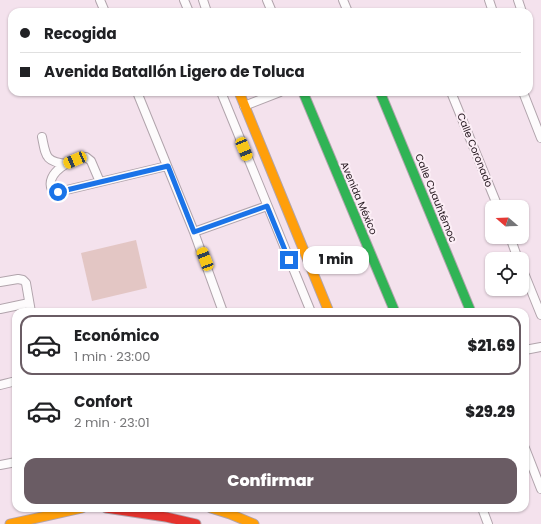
<!DOCTYPE html>
<html lang="es">
<head>
<meta charset="utf-8">
<style>
	body { margin:0; font-family:Poppins,sans-serif; background:#f6f6f6; color:#202124; height:100vh; display:flex; flex-direction:column; font-size:15px; white-space:nowrap }
	* { box-sizing:border-box; margin:0 }
	p { font-size:13px; color:#757577 }
	.icon { flex:none; width:22px; height:22px; fill:none; stroke:currentColor; stroke-width:2; stroke-linecap:round; stroke-linejoin:round }
	.map { position:relative; flex:1; overflow:hidden }
	.details { position:absolute; left:12px; top:308px; width:517px; height:204px; display:flex; flex-direction:column; background:#fff; border-radius:12px; box-shadow:0 1px 3px #0004 }
	.details>* { flex:none }
	.hud { position:absolute; left:8px; top:8px; width:525px; height:88px; border-radius:12px; box-shadow:0 1px 3px #0004; display:grid; align-content:center; height:88px; padding:0 12px; background:#fff }
	.needle { width:26px; rotate:289deg }
	.fabs { position:absolute; left:485px; top:200px; display:grid; gap:8px }
	.fabs a { display:grid; place-items:center; width:44px; height:44px; border-radius:8px; background:#fff; box-shadow:0 1px 3px #0004; font-size:20px }
	.end { position:absolute; width:18px; height:18px; margin:-9px; border:5px solid #1a73e8; background:#fff; box-shadow:0 0 0 2px #fff }
	.from { border-radius:50% }
	.bubble { position:absolute; height:28px; border-radius:12px; background:#fff; box-shadow:0 1px 3px #0004; font-size:13px; font-weight:800; line-height:28px; text-align:center }
	.car { position:absolute; width:12px; height:24px; margin:-12px -6px; border-radius:5px; box-shadow:0 0 3px 1px #0007; background:linear-gradient(#f5c518 24%,#345 0 40%,#f5c518 0 76%,#345 0 86%,#f5c518 0) }
	.hud b { display:flex; align-items:center; gap:14px; height:38px; font-size:15px }
	.hud b+b { border-top:1px solid #e0e0e0 }
	.hud i { width:10px; height:10px; background:#202124 }
	ul { padding:7px 0 0; list-style:none }
	li { display:flex; align-items:center; gap:12px; height:60px; margin:0 8px 6px; padding:0 4px; border:2px solid transparent; border-radius:12px }
	li div { flex:1 }
	li b { display:block; font-size:15px }
	li em { font-style:normal; font-weight:800 }
	li.active { border-color:#6a5c64 }
	li>.icon { width:36px; height:36px; stroke-width:1.5 }
	.cta { display:flex; gap:8px; margin-top:auto; padding:8px 12px }
	.cta a { flex:1; height:46px; border-radius:12px; background:#6a5c64; color:#fff; font-size:16px; font-weight:800; line-height:46px; text-align:center }
	.map>svg:first-child { display:block }
</style>
</head>
<body>
<div class="map">
<svg width="541" height="524" viewBox="0 0 541 524">
	<rect width="100%" height="100%" fill="#f4e2ed"/>
	<path fill="#e3c6c4" d="M 136,240 L 147,288 L 92,301 L 81,253 Z"/>
	<g fill="none" stroke-linecap="round" stroke-linejoin="round">
		<g stroke="#b1a4ac" stroke-width="10">
			<path id="street" d="M 100,0 L 105,12
				M 184,0 L 189,12
				M 203,0 L 207,12
				M 267,0 L 272,12
				M 343,0 L 348,12
				M 489,0 L 493,12
				M 518,0 L 522,12
				M 137,92 L 194,232 L 223,312
				M 221,92 L 311,312
				M 451,92 L 498,207
				M 523,92 L 541,138
				M 244,106 L 280,92
				M 42,137 C 46,156 45,162 67,164
				M 100,182 L 91,161 L 86,157 C 72,158 44,173 52,190 L 58,192 L 167,166
				M 194,232 L 267,206
				M 510,237 L 518,259
				M 522,268 L 541,315
				M 0,282 L 18,279 L 23,280 L 26,283 L 31,312
				M 0,309 L 29,303
				M 525,350 L 541,347
				M 0,385 L 16,381
				M 525,448 L 541,489
				M 0,465 L 16,462
				M 482,508 L 488,524"/>
		</g>
		<g stroke="#b1a4ac" stroke-width="11">
			<path id="fast" d="M 303,92 L 395,312
				M 380,92 L 471,312"/>
		</g>
		<g stroke="#b1a4ac" stroke-width="11">
			<path id="slow" d="M 239,92 L 329,312
				M 211,508 L 230,514 L 254,524
				M 10,524 L 82,508"/>
		</g>
		<g stroke="#b1a4ac" stroke-width="11">
			<path id="jam" d="M 106,508 L 166,517 L 196,524"/>
		</g>
		<use href="#street" stroke="#fdfbfc" stroke-width="8"/>
		<use href="#fast" stroke="#30b455" stroke-width="9"/>
		<use href="#slow" stroke="#ff9f0a" stroke-width="9"/>
		<use href="#jam" stroke="#e5322d" stroke-width="9"/>
	</g>
	<g fill="none" stroke-linecap="round" stroke-linejoin="round">
		<path stroke="#1a73e8" stroke-width="5" d="M 58,192 L 168,166 L 194,232 L 267,206 L 289,260"/>
	</g>
	<g text-anchor="middle" dominant-baseline="central" stroke-width="4" stroke-linejoin="round" paint-order="stroke">
		<g font-size="10" fill="#20141b" stroke="#fceef6">
			<text transform="translate(475 150) rotate(68)">Calle Coronado</text>
			<text transform="translate(359 198) rotate(67)">Avenida México</text>
			<text transform="translate(436 198) rotate(68)">Calle Cuauhtémoc</text>
		</g>
	</g>
</svg>
<div class="fabs">
<a><svg class="needle" viewBox="-14 -14 28 28"><path d="M0-13l5 13h-10z" fill="#e53935"/><path d="M0 13l5-13h-10z" fill="#757577"/></svg></a>
<a><svg class="icon" aria-label="locate" viewBox="0 0 24 24"><circle cx="12" cy="12" r="6"/><path d="M12 2v4M12 18v4M2 12h4M18 12h4"/></svg></a>
</div>
<i class="end from" style="left:58px;top:192px"></i>
<i class="end" style="left:289px;top:260px"></i>
<div class="bubble" style="left:303px;top:246px;width:66px">1 min</div>
<i class="car" style="left:244px;top:149px;rotate:158deg"></i>
<i class="car" style="left:75px;top:160px;rotate:247deg"></i>
<i class="car" style="left:205px;top:259px;rotate:339deg"></i>
<div class="hud">
<b><i class="from"></i>Recogida</b>
<b><i></i>Avenida Batallón Ligero de Toluca</b>
</div>
<section class="details">
<ul>
<li class="active"><svg class="icon" aria-label="car" viewBox="0 0 24 24"><path d="M5 17H2v-5l4-1 3-4h7l3 4 3 1v5h-3M9 17h6M6 11h13"/><circle cx="7" cy="17" r="2"/><circle cx="17" cy="17" r="2"/></svg><div><b>Económico</b><p>1 min · 23:00</p></div><em>$21.69</em></li>
<li><svg class="icon" aria-label="car" viewBox="0 0 24 24"><path d="M5 17H2v-5l4-1 3-4h7l3 4 3 1v5h-3M9 17h6M6 11h13"/><circle cx="7" cy="17" r="2"/><circle cx="17" cy="17" r="2"/></svg><div><b>Confort</b><p>2 min · 23:01</p></div><em>$29.29</em></li>
</ul>
<div class="cta"><a>Confirmar</a></div>
</section>
</div>
</body>
</html>
